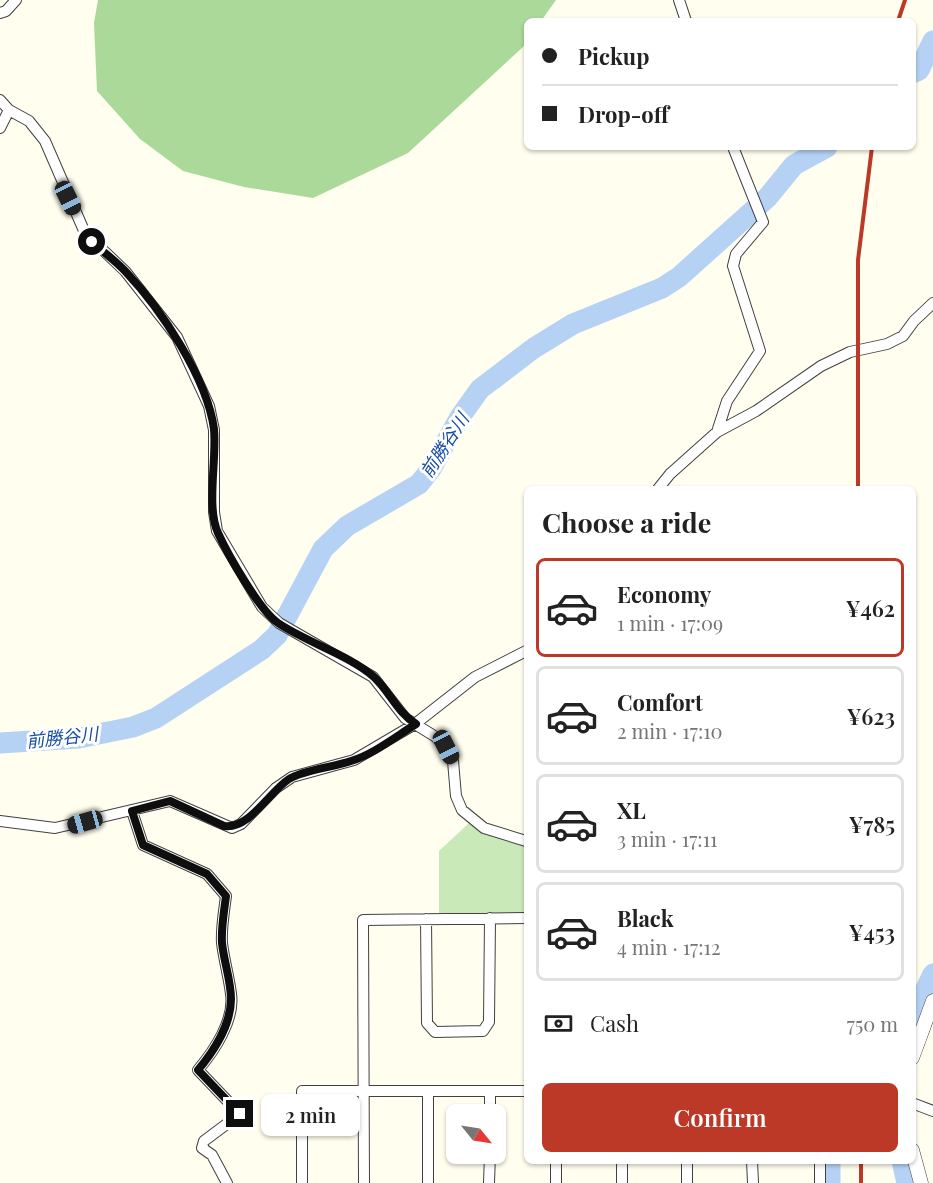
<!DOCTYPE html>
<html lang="en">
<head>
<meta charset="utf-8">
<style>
	body { margin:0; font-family:"Playfair Display","Noto Sans JP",serif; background:#f2f2f2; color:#222; height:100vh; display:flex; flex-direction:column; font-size:22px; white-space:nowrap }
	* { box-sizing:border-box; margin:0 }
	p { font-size:20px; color:#767676 }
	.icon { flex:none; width:33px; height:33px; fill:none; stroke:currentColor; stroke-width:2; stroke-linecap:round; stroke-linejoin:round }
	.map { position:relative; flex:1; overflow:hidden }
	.sheet { position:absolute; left:524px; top:486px; width:392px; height:678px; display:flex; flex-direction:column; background:#fff; border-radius:9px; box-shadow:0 2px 4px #0004 }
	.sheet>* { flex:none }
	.guide { position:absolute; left:524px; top:18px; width:392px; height:132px; border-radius:9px; box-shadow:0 2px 4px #0004; display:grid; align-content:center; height:132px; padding:0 18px; background:#fff }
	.needle { width:39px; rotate:120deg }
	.fabs { position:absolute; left:446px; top:1104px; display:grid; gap:12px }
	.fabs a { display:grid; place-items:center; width:60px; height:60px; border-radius:9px; background:#fff; box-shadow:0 2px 4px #0004; font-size:30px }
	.end { position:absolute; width:27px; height:27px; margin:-14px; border:8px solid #0e0e0e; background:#fff; box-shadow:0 0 0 3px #fff }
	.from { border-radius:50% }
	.bubble { position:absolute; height:42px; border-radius:9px; background:#fff; box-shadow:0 2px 4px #0004; font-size:20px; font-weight:600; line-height:42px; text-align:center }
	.car { position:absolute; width:18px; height:36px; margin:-18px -9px; border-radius:8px; box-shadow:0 0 4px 2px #0007; background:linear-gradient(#222 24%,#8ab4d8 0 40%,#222 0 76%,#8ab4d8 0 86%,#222 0) }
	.guide b { display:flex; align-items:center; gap:21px; height:57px; font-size:22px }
	.guide b+b { border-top:2px solid #e0e0e0 }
	.guide i { width:15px; height:15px; background:#222 }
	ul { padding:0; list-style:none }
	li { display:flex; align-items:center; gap:18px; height:99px; margin:0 12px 9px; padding:0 6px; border:3px solid #e0e0e0; border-radius:9px }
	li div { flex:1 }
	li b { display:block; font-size:22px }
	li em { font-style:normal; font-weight:600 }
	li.active { border-color:#bd3927 }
	li>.icon { width:54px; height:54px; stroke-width:1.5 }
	h2 { padding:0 18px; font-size:27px; line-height:72px }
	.pay { display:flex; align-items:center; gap:15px; height:66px; padding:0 18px; font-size:22px }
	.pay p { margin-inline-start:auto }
	.button { display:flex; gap:12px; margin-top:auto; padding:12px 18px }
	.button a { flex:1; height:69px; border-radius:9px; background:#bd3927; color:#fff; font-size:24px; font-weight:600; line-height:69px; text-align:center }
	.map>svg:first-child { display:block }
</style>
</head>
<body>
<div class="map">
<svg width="933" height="1183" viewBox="0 0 933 1183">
	<rect width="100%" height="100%" fill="#fffeef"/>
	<path fill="#cae9b9" d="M 469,823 L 526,844 L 526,922 L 439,916 L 439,851 Z"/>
	<path fill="#abd999" d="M 98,0 L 556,0 L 541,21 L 526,21 L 526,43 L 523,47 L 408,153 L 313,198 L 244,187 L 183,171 L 140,139 L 97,91 L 94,23 Z"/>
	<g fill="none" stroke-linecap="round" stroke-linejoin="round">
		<path stroke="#b5d2f5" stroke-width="21" d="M 912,73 L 919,70 L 933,41
			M 0,743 L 79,738 L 133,727 L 156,718 L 261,650 L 277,635 L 323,549 L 347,526 L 419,484 L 431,469 L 460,417 L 480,389 L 534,348 L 573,324 L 662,288 L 679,277 L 767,198 L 794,165 L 827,147
			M 912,1019 L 933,974
			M 830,1161 L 830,1183
			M 902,1161 L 907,1183"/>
		<g stroke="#414141" stroke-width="12">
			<path id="minor" d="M 679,0 L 686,21
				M 0,13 L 6,11 L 16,0
				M 0,100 L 9,110 L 29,121 L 45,141 L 85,233 L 125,271 L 177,337 L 209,406 L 214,430 L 214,512 L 217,531 L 262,607 L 279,623 L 373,677 L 405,718 L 436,737 L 446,747 L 453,761 L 456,796 L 462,810 L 484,828 L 526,841
				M 0,128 L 9,110
				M 717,432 L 727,401 L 760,351 L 733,266 L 736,254 L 763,222 L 733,147
				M 658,489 L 670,474 L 717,432 L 756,411 L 821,366 L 850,352 L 887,344 L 903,336 L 914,321 L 933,303
				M 132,811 L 143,845 L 207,874 L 226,896 C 224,912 221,928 222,943 C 224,960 229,977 231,994 C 235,1020 214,1051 198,1070 L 240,1114 L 204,1141 L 202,1148 L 212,1155 L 227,1183
				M 0,821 L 55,828 L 170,801 L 232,828 L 241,824 L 276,788 L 292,777 L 354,760 L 415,724 L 475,677 L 526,651
				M 426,919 L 427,1023 L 435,1032 L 483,1031 L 489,1022 L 490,918
				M 912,1103 L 933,1111
				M 490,1114 L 490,1091
				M 556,1161 L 556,1183
				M 622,1161 L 622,1183
				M 687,1161 L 687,1183
				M 752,1161 L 753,1183
				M 302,1183 L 302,1091 L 526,1091
				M 364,1183 L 363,920 L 526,918
				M 428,1183 L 428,1091
				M 489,1183 L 490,1154
				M 820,1183 L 820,1161"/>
		</g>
		<g stroke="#414141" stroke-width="15">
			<path id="tertiary" d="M 912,1058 L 933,1001
				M 912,1150 L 921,1183"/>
		</g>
		<use href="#minor" stroke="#fff" stroke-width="10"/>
		<use href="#tertiary" stroke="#fff" stroke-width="14"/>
		<path stroke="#bd3927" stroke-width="4" d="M 898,21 L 905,0
			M 858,489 L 858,260 L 872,147
			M 861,1161 L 861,1183"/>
	</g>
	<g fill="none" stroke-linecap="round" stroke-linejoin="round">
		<path stroke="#0e0e0e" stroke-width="8" d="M 92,242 C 103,252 116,261 126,272 C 161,309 207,378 214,429 C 217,459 206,507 218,533 C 228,555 260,611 278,623 C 306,642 351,656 374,677 C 390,692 397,712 416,724 C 395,737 374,754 351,761 C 334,767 303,770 289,779 C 269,792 249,830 224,826 L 170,801 L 132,811 L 143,845 L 207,874 L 226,896 C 224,912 221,928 222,943 C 224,962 231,981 231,999 C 231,1024 214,1051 198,1070 L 240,1114"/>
	</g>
	<g text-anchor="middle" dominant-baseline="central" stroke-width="6" stroke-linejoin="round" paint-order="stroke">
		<g font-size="18" font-style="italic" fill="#184e9f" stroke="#fff">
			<text transform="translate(444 445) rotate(-57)">前勝谷川</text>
			<text transform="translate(62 737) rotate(-6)">前勝谷川</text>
		</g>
	</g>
</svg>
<div class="fabs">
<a><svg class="needle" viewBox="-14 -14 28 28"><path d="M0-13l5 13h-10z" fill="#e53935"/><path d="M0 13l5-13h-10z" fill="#767676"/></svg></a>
</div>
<i class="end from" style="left:92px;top:242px"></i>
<i class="end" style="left:240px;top:1114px"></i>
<div class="bubble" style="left:261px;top:1094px;width:99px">2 min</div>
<i class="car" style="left:68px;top:198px;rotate:154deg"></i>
<i class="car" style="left:446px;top:747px;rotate:153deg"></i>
<i class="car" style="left:85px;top:822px;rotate:254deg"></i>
<div class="guide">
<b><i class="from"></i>Pickup</b>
<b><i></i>Drop-off</b>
</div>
<section class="sheet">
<h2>Choose a ride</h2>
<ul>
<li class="active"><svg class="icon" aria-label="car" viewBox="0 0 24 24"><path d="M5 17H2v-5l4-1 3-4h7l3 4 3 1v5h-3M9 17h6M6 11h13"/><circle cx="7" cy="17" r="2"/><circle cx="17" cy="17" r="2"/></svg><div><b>Economy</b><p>1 min · 17:09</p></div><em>¥462</em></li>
<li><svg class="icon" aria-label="car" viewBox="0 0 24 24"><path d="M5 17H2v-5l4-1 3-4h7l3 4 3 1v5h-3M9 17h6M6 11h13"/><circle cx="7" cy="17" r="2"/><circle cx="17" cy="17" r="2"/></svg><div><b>Comfort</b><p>2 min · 17:10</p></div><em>¥623</em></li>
<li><svg class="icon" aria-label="car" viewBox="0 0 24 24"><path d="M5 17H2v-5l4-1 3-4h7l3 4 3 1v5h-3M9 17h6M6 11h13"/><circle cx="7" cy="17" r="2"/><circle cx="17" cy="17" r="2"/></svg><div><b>XL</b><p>3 min · 17:11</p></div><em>¥785</em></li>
<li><svg class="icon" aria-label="car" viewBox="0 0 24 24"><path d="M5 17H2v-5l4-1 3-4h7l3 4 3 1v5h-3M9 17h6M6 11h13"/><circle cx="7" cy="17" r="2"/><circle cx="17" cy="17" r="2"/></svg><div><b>Black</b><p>4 min · 17:12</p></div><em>¥453</em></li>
</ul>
<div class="pay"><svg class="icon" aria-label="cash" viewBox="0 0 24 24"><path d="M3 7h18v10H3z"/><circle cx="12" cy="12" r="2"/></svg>Cash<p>750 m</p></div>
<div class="button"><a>Confirm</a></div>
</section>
</div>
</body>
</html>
